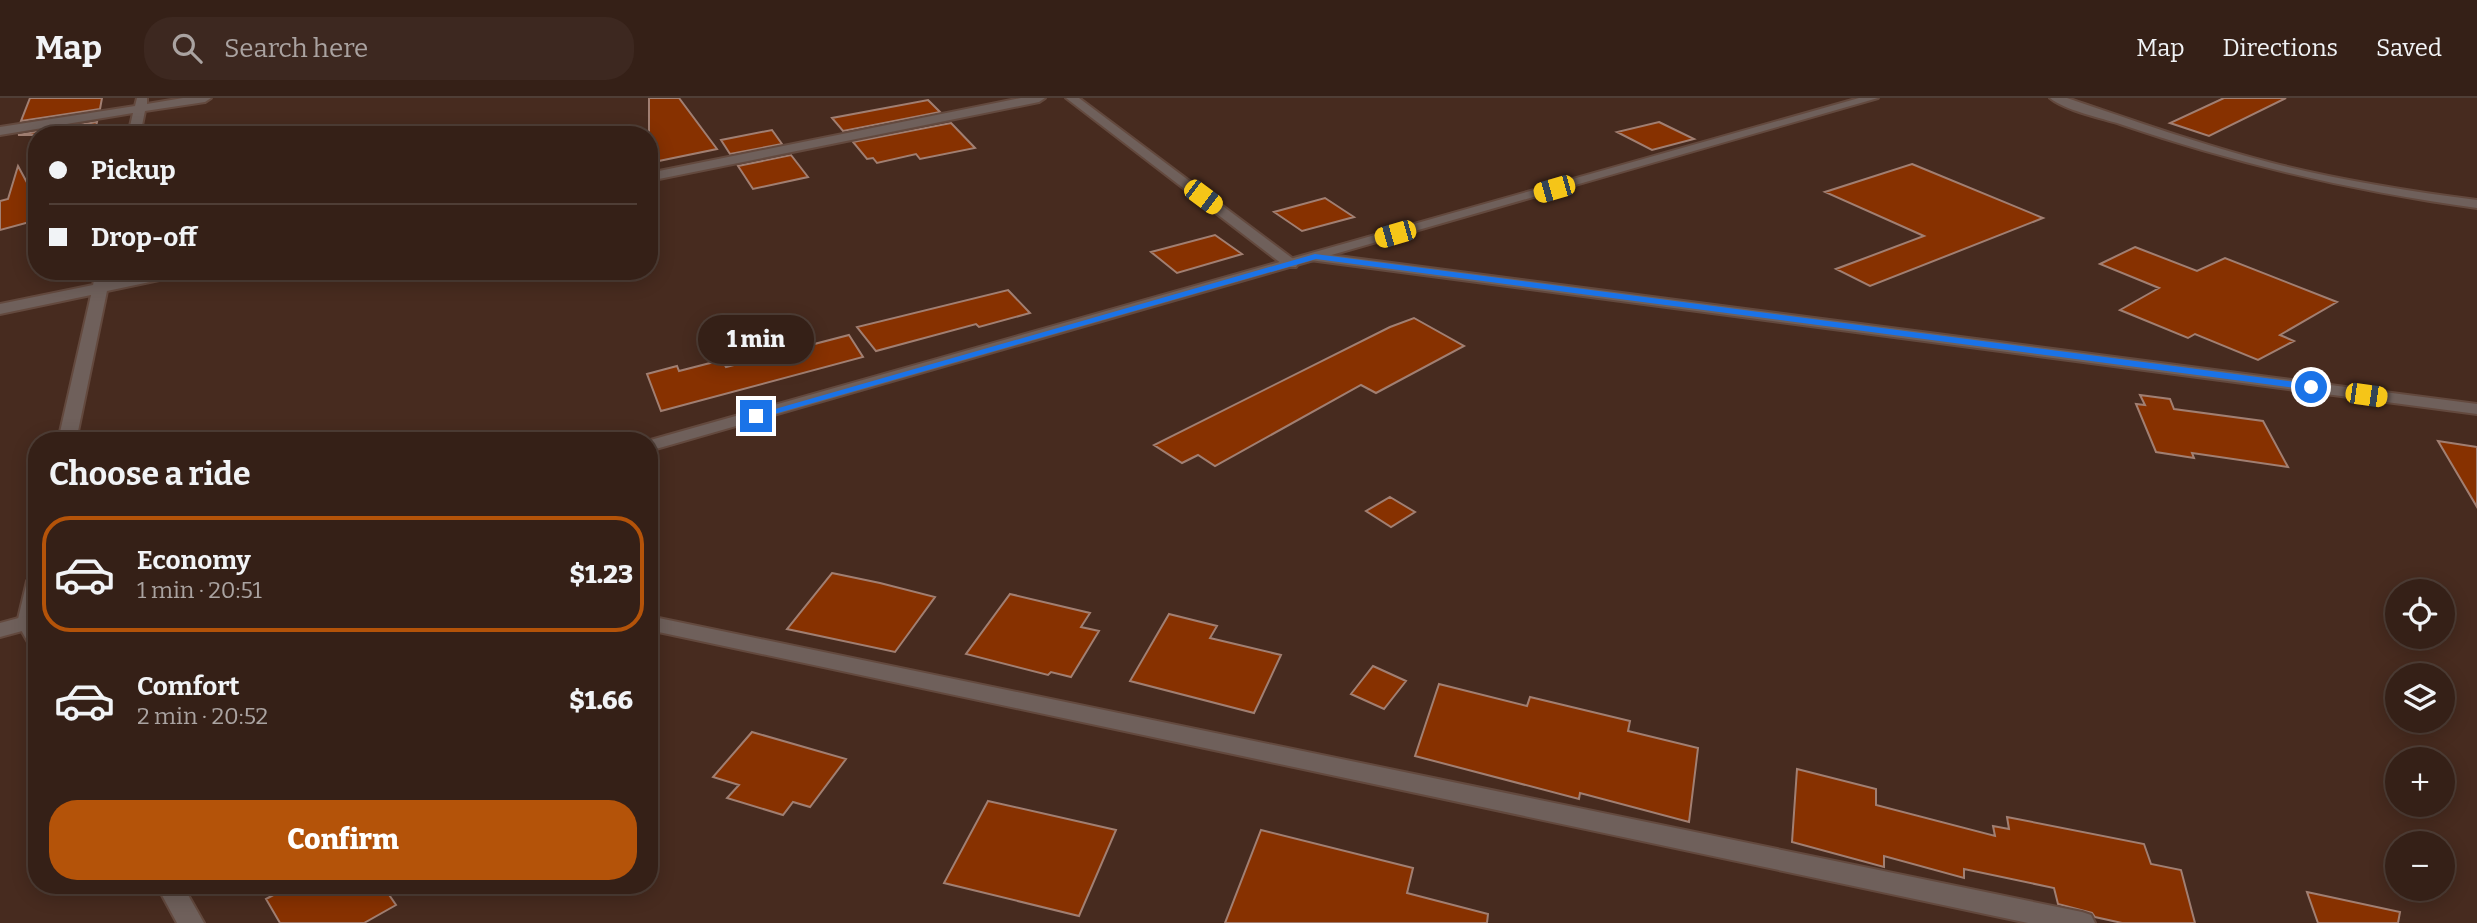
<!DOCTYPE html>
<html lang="en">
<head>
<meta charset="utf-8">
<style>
	body { margin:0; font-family:Bitter,serif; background:#3d2820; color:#f1f3f6; height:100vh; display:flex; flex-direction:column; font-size:26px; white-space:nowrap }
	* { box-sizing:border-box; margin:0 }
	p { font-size:23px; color:#aaa3a1 }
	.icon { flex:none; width:38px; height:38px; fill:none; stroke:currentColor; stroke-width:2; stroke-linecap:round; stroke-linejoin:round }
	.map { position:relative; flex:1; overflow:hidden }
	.sheet { position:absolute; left:28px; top:334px; width:630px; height:462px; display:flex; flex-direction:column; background:#352017; border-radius:28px; box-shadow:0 4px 18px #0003,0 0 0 2px #4f3e36 }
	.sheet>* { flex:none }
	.top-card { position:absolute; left:28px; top:28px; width:630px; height:154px; border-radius:28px; box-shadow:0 4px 18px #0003,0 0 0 2px #4f3e36; display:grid; align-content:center; height:154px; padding:0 21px; background:#352017 }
	.fabs { position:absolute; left:2385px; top:481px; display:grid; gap:14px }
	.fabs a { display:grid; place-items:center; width:70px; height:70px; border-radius:50%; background:#352017; box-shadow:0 4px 18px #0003,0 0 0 2px #4f3e36; font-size:35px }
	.end { position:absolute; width:32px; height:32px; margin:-16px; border:9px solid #1a73e8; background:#fff; box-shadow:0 0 0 4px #fff }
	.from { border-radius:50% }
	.bubble { position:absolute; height:49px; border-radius:24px; background:#352017; box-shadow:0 4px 18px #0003,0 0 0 2px #4f3e36; font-size:23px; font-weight:800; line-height:49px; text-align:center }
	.car { position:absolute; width:21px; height:42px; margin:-21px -10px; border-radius:9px; box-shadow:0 0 5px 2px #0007; background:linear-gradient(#f5c518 24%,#345 0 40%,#f5c518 0 76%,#345 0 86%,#f5c518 0) }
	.top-card b { display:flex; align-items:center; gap:24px; height:66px; font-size:26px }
	.top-card b+b { border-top:2px solid #4f3e36 }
	.top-card i { width:18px; height:18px; background:#f1f3f6 }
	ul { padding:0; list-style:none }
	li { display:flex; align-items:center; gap:21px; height:116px; margin:0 14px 10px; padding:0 7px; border:4px solid transparent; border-radius:28px }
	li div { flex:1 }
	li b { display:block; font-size:26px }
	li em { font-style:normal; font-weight:800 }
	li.current { border-color:#b45309 }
	li>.icon { width:63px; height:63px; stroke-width:1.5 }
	h2 { padding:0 21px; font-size:32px; line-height:84px }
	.cta { display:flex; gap:14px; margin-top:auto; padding:14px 21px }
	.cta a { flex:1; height:80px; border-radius:28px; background:#b45309; color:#fff; font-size:28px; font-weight:800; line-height:80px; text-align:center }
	header { display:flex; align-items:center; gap:42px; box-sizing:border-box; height:98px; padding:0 35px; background:#352017; border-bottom:2px solid #4f3e36 }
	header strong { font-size:33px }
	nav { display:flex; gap:38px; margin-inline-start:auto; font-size:24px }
	.search { width:490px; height:63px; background:#3d2820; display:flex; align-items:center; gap:18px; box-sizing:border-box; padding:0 24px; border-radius:28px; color:#aaa3a1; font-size:26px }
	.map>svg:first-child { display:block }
</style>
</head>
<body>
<header>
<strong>Map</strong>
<div class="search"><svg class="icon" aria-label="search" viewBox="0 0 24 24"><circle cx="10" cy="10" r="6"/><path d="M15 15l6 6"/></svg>Search here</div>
<nav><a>Map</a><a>Directions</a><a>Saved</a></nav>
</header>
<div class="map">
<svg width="2477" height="825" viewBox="0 0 2477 825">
	<rect width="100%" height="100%" fill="#472b1f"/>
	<path fill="#873100" stroke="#a17f72" stroke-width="2" d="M 30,0 L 102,0 L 100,11 L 21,23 Z
		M 649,0 L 679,0 L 717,51 L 649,65 Z
		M 2224,0 L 2286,0 L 2209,38 L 2170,25 Z
		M 928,2 L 940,14 L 843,33 L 832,20 Z
		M 97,24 L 94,37 L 18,37 Z
		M 1659,24 L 1694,41 L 1652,52 L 1617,34 Z
		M 951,25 L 975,50 L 920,61 L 916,56 L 877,65 L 873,60 L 867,61 L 853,44 Z
		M 772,32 L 782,46 L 730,56 L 721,42 Z
		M 791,57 L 808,79 L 753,91 L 738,68 Z
		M 1912,66 L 2043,120 L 1870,188 L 1836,171 L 1924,138 L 1825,94 Z
		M 18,68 L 37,103 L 37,122 L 0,132 L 0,103 L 8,101 Z
		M 1325,100 L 1354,119 L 1302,133 L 1274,114 Z
		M 1215,137 L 1242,156 L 1177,175 L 1151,154 Z
		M 2135,149 L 2197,173 L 2225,160 L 2337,204 L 2280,237 L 2294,243 L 2258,262 L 2195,236 L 2188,240 L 2120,212 L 2159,190 L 2100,166 Z
		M 1008,192 L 1030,215 L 979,229 L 976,226 L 876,253 L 857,229 Z
		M 1414,220 L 1464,248 L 1376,295 L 1361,287 L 1215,368 L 1198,357 L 1182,365 L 1154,347 L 1390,229 Z
		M 849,237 L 863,259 L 661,313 L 647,276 L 677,268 L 679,273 L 722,262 L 726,269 Z
		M 2140,297 L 2170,301 L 2174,311 L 2263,323 L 2288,369 L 2192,355 L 2194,360 L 2156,354 L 2136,306 L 2145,307 Z
		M 2438,343 L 2477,349 L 2477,409 Z
		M 1390,399 L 1415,414 L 1391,429 L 1366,413 Z
		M 832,475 L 880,485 L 935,499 L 895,554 L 787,531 Z
		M 1010,496 L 1090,515 L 1081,529 L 1099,533 L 1071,579 L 1051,574 L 1048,577 L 966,556 Z
		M 1169,516 L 1217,528 L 1210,540 L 1281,557 L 1254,615 L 1130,583 Z
		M 1373,568 L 1406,583 L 1384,611 L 1351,596 Z
		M 1439,586 L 1527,608 L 1530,599 L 1630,623 L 1628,633 L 1698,650 L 1689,724 L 1580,695 L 1579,701 L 1415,658 Z
		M 752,634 L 846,661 L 810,709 L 793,704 L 783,717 L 727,700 L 739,687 L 713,679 Z
		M 1797,671 L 1876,691 L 1876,707 L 1995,738 L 1993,728 L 2009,731 L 2007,719 L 2144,746 L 2151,766 L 2181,772 L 2195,825 L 2122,825 L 2095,819 L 2092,815 L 2058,806 L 2054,790 L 1964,771 L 1964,780 L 1884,758 L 1884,769 L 1792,744 Z
		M 988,703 L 1116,732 L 1079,818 L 944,785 Z
		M 1261,732 L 1413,770 L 1407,795 L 1488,816 L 1487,825 L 1225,825 Z
		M 290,788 L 383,788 L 396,807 L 364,825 L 280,825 L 266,801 Z
		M 2307,794 L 2400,814 L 2398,825 L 2318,825 Z"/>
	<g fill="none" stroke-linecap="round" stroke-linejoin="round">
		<g stroke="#63493e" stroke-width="4">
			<path id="minor" d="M 147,0 L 147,6 L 183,0 L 211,0 L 205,4 L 145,13 L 140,37 L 128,37 L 133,15 L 0,37 L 0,29 L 135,8 L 137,0 Z
				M 1021,0 L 1045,0 L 1039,4 L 649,83 L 649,75 Z
				M 1066,0 L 1079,0 L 1296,163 L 1298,166 L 1296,169 L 1286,169 Z
				M 2050,0 L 2067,0 C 2135,23 2202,47 2272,65 C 2339,82 2408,93 2477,102 L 2477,110 C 2354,93 2237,66 2120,26 C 2101,20 2064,12 2050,0 Z
				M 1315,155 L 2477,306 L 2477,316 L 1310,162 L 1308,159 Z
				M 96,173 L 111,173 L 109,184 L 160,173 L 190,173 L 183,177 L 107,193 L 76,343 L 58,343 L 91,197 L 0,216 L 0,206 L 93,187 Z
				M 37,476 L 37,548 L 29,546 L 17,525 L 27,483 L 30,478 Z
				M 649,518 L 2082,814 L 2091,817 L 2095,825 L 2028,825 L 649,532 Z
				M 157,788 L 183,788 L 204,825 L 177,825 Z"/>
		</g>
		<g stroke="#63493e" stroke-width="4">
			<path id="tertiary" d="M 1859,0 L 1878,0 L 649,353 L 649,343 L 647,343 Z
				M 37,515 L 37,529 L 0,539 L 0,525 Z"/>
		</g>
		<use href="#minor" fill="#6f605b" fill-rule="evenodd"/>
		<use href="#tertiary" fill="#6f605b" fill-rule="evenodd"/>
	</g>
	<path fill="#1a73e8" d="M 1315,156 L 2311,286 L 2316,289 L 2311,292 L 1316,161 L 760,320 L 751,318 Z"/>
</svg>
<div class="fabs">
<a><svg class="icon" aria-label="locate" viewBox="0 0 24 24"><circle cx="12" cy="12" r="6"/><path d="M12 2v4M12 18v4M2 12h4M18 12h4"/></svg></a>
<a><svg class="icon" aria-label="layers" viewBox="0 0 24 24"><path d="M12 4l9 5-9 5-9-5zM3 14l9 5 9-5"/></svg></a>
<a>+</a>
<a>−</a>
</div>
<i class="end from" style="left:2311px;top:289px"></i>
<i class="end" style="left:756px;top:318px"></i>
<div class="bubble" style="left:698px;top:217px;width:116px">1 min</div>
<i class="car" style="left:1554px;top:91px;rotate:254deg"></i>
<i class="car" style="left:1203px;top:99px;rotate:127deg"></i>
<i class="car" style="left:1395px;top:136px;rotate:254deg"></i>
<i class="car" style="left:2366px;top:297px;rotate:98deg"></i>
<div class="top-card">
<b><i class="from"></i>Pickup</b>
<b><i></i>Drop-off</b>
</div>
<section class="sheet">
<h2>Choose a ride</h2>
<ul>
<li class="current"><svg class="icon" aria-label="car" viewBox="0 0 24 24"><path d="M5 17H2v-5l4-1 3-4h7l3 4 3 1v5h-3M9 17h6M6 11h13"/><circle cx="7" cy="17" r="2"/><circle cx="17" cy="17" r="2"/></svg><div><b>Economy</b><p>1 min · 20:51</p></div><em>$1.23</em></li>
<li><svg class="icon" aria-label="car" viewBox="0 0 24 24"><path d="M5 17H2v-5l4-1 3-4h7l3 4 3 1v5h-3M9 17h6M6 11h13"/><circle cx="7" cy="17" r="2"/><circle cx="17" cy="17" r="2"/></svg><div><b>Comfort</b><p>2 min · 20:52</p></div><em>$1.66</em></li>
</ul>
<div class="cta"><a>Confirm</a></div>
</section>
</div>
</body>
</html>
